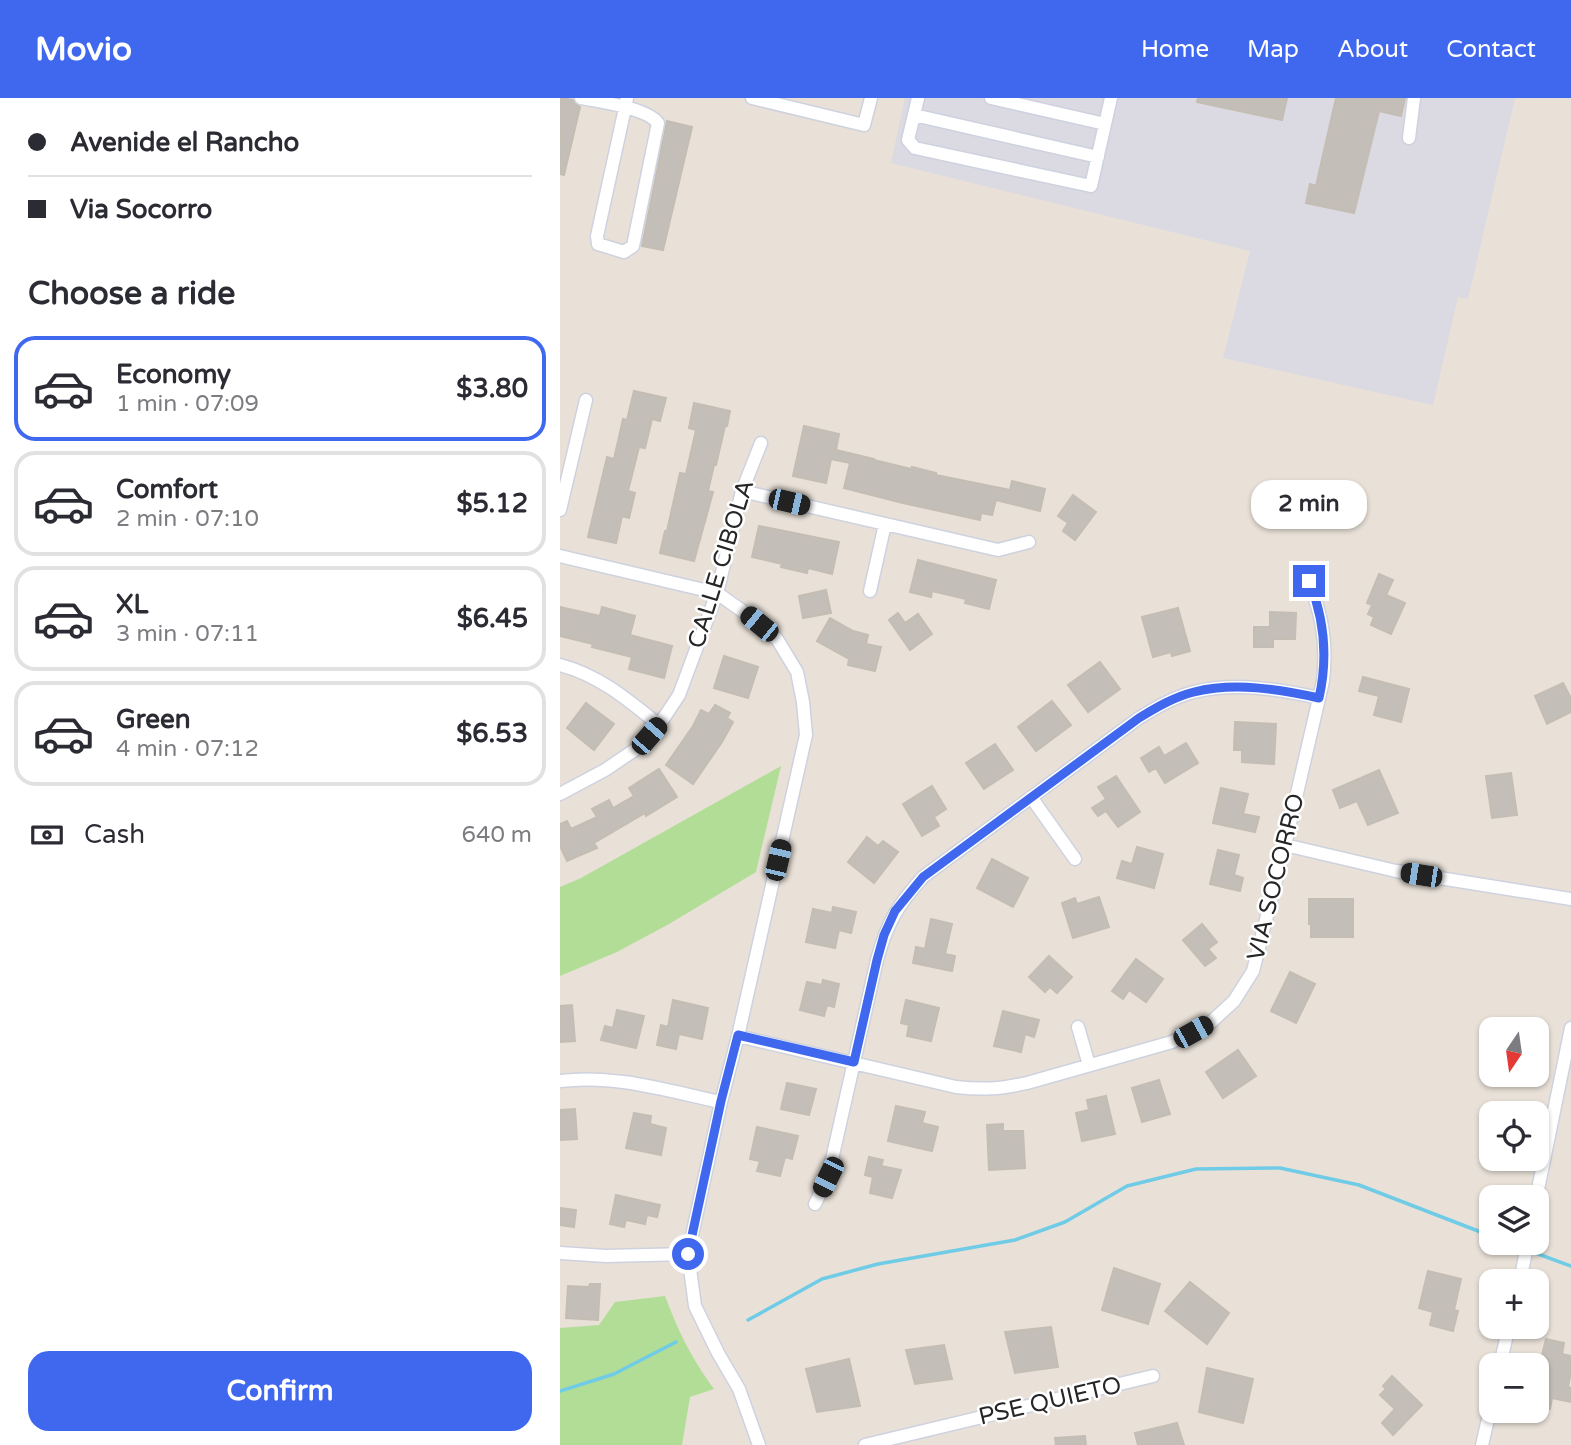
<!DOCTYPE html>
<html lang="en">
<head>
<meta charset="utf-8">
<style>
	body { margin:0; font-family:"Varela Round",sans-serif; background:#f2f2f3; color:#2b2b33; height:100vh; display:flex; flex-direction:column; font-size:26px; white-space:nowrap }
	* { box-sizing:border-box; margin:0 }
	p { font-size:23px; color:#7c7c81 }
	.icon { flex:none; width:38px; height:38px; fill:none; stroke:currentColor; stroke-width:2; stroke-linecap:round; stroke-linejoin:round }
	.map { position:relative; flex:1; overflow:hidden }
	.panel { display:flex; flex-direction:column; background:#fff; width:560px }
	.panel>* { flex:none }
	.hud { display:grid; align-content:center; height:154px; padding:0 28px; background:#fff }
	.needle { width:46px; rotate:193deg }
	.fabs { position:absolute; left:919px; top:919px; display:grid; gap:14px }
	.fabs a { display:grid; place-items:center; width:70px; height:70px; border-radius:14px; background:#fff; box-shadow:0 2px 5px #0004; font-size:35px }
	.end { position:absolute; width:32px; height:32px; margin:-16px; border:9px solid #4068ee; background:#fff; box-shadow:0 0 0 4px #fff }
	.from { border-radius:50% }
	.bubble { position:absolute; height:49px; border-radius:21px; background:#fff; box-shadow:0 2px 5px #0004; font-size:23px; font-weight:800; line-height:49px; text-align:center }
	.car { position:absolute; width:21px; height:42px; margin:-21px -10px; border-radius:9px; box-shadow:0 0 5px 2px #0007; background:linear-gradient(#222 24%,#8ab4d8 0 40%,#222 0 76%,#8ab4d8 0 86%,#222 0) }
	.hud b { display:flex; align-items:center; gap:24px; height:66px; font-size:26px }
	.hud b+b { border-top:2px solid #e1e1e2 }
	.hud i { width:18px; height:18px; background:#2b2b33 }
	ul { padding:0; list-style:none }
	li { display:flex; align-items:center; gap:21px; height:105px; margin:0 14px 10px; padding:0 14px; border:4px solid #e1e1e2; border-radius:21px }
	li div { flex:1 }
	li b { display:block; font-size:26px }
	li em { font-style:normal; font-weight:800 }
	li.current { border-color:#4068ee }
	li>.icon { width:63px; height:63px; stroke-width:1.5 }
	h2 { padding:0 28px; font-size:32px; line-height:84px }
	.pay { display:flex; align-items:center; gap:18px; height:77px; padding:0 28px; font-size:26px }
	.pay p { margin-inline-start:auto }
	.button { display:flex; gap:14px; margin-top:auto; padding:14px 28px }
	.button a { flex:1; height:80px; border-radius:21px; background:#4068ee; color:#fff; font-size:28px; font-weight:800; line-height:80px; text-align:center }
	header { display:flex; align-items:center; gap:42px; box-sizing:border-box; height:98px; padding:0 35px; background:#4068ee; color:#fff }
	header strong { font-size:33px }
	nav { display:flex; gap:38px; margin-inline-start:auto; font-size:24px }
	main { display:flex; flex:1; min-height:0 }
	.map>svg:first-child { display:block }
</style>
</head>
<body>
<header>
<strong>Movio</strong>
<nav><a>Home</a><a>Map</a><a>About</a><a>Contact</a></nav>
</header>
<main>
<section class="panel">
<div class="hud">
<b><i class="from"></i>Avenide el Rancho</b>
<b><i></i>Via Socorro</b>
</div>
<h2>Choose a ride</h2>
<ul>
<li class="current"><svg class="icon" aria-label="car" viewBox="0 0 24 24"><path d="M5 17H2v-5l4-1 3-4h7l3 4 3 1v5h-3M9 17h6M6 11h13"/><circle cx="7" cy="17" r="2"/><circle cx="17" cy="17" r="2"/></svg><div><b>Economy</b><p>1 min · 07:09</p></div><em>$3.80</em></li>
<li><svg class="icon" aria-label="car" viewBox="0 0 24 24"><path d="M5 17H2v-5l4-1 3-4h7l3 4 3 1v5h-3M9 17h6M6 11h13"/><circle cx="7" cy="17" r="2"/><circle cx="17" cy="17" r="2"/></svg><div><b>Comfort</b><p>2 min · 07:10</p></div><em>$5.12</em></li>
<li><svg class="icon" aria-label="car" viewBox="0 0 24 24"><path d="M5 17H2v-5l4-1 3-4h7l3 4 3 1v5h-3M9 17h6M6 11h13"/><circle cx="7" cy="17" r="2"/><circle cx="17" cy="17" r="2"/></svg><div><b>XL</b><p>3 min · 07:11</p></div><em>$6.45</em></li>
<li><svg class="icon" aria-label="car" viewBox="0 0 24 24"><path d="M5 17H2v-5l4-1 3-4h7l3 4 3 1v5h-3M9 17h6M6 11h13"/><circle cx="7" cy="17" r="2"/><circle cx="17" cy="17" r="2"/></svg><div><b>Green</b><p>4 min · 07:12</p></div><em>$6.53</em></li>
</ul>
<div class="pay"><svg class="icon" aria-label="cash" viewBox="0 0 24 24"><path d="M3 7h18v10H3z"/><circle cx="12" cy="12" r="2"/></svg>Cash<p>640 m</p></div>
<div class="button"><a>Confirm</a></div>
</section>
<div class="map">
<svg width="1011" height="1347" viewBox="0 0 1011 1347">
	<rect width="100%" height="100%" fill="#e9e1d8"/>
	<path fill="#dbd9e1" d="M 345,0 L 955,0 L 908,201 L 898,199 L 873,307 L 663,260 L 690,153 L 331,65 Z"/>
	<path fill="#b2dd97" d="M 221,668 L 196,774 L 109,826 L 57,854 L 0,878 L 0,789 L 21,780 Z
		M 105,1198 C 119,1235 131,1259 154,1291 L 130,1299 L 122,1347 L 0,1347 L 0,1230 L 39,1227 L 55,1204 Z"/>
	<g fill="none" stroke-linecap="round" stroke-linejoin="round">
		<path stroke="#70cce6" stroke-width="3.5" d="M 947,1144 L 963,1150
			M 970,1153 L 1011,1168
			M 188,1222 L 262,1181 L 318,1166 L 455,1142 L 505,1124 L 567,1088 L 636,1071 L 720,1070 L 799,1087 L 931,1138
			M 0,1293 L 54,1276 L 116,1244"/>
	</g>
	<path fill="#c4beb8" stroke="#c3bdb3" stroke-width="2" d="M 0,0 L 13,2 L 15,6 L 20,9 L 4,77 L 0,76 Z
		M 638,0 L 727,0 L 722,22 L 637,4 Z
		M 776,0 L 845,0 L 841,18 L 819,13 L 794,115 L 746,105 L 750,86 L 756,88 Z
		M 107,23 L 132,29 L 103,152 L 82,148 Z
		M 74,293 L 106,300 L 100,323 L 92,321 L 85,350 L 79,349 L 68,393 L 75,395 L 69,420 L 62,418 L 56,445 L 28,439 L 47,359 L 54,361 L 63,321 L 67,322 Z
		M 134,305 L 170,313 L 167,328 L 165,328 L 156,367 L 154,367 L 148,393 L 153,394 L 134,463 L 100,455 L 105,433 L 107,433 L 120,375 L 126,376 L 136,332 L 129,330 Z
		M 244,328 L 279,336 L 276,352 L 314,361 L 314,362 L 351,371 L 352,369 L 376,375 L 376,377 L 450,392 L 452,383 L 485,391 L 480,413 L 436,402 L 432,417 L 421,415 L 420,422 L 343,405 L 284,390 L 290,365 L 271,361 L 266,385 L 233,378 Z
		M 513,397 L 536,414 L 515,442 L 503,433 L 508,425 L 498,418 Z
		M 199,428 L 279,444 L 272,476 L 248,470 L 247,475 L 221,469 L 222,466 L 192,459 Z
		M 358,462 L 436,482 L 429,511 L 405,505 L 406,501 L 372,493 L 371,499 L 350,494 Z
		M 819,476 L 833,482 L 826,497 L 845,505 L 831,536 L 811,527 L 814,519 L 808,516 L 812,507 L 807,505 Z
		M 266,492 L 271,515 L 243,520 L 239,498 Z
		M 0,509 L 40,518 L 42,509 L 75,518 L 70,537 L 112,548 L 104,580 L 69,571 L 72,559 L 32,549 L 33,546 L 0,538 Z
		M 618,510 L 630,553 L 612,558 L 611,554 L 593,559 L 582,519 Z
		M 710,514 L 736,515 L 735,541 L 713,541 L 713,549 L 694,549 L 694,529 L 710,529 Z
		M 338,515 L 345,525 L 358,516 L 372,536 L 350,552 L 329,522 Z
		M 270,520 L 293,533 L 308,537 L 306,546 L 321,549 L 315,573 L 288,567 L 289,561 L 257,543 Z
		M 164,558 L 198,569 L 188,600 L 154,590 Z
		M 540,564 L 560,591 L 528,614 L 508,587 Z
		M 803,579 L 849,591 L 841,624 L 814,617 L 819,598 L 799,593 Z
		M 1003,585 L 1011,600 L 1011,614 L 987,626 L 975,598 Z
		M 492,603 L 511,627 L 476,653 L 458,629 Z
		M 26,605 L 54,626 L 34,652 L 7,630 Z
		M 155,607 L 170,615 L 167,620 L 173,624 L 162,644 L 133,686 L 106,667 L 133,628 L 141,612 L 149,616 Z
		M 675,624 L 716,626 L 714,666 L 682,664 L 682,652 L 674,652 Z
		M 626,645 L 638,665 L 605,685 L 596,670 L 589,674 L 581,660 L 599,649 L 604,658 Z
		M 435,646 L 453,672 L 424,691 L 406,665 Z
		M 99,671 L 117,699 L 86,718 L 85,715 L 34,745 L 37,750 L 7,763 L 0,748 L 0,726 L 7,723 L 11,731 L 37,719 L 32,711 L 49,702 L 53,710 L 74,698 L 69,690 Z
		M 819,672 L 838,715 L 808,727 L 797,703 L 780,710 L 773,692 Z
		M 951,675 L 957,717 L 932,720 L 926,678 Z
		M 556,678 L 580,714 L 558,729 L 546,713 L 538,718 L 532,710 L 546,701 L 538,689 Z
		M 372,688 L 386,711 L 374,719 L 379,728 L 362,738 L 343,706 Z
		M 661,690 L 688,696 L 683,716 L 699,719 L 695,734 L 653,725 Z
		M 307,739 L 318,748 L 323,743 L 338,754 L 314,785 L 288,764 Z
		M 577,749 L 603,756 L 594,790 L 557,780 L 562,763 L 572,766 Z
		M 658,752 L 679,757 L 674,777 L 683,780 L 680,793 L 650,786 Z
		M 432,761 L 468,780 L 453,809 L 417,790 Z
		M 539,799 L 549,829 L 513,840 L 502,805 L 515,800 L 517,806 Z
		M 749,801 L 793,801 L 793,839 L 751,839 L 751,826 L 749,826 Z
		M 273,809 L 296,814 L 291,835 L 279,832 L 275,850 L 246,844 L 253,811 L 272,815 Z
		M 371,821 L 392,826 L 385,856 L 395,858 L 392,873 L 353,865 L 356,849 L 365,851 Z
		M 642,826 L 657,844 L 648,851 L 656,860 L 645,868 L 623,842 Z
		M 489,858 L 512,879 L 497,895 L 490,889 L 485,894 L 469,879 Z
		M 576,861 L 603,881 L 586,904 L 569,892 L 563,901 L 552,893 Z
		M 730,874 L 755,886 L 736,925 L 711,913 Z
		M 263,882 L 279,886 L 274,909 L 267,907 L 264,918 L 240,912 L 247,884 L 262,887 Z
		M 113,902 L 148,910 L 142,941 L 119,936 L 116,951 L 97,947 L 101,927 L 108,929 Z
		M 346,902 L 379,910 L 371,943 L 347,938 L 349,927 L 341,925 Z
		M 12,907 L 15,943 L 0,944 L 0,908 Z
		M 57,912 L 84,918 L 76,950 L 41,942 L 45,928 L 53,930 Z
		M 443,913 L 479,922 L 474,939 L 465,936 L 461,954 L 434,948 Z
		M 678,952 L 696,978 L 663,1000 L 646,974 Z
		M 599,982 L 610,1016 L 582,1024 L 572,990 Z
		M 227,985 L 256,991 L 249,1017 L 221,1011 Z
		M 546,998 L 555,1036 L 522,1043 L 516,1015 L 529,1012 L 527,1002 Z
		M 336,1008 L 365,1014 L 362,1025 L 378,1029 L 372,1053 L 328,1043 Z
		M 15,1011 L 17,1041 L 0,1042 L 0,1012 Z
		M 74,1015 L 91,1018 L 90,1026 L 106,1030 L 101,1057 L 66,1050 Z
		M 443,1026 L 443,1033 L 463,1033 L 465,1070 L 429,1072 L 427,1027 Z
		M 197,1029 L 238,1038 L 232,1061 L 225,1059 L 220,1078 L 197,1073 L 200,1063 L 190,1061 Z
		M 309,1059 L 323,1062 L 321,1068 L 341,1072 L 332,1100 L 310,1095 L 313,1079 L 305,1077 Z
		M 56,1097 L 100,1107 L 97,1119 L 87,1117 L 85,1126 L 66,1122 L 64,1129 L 50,1126 Z
		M 0,1110 L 16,1112 L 14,1129 L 0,1127 Z
		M 554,1170 L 600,1186 L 588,1226 L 542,1212 Z
		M 868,1173 L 901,1181 L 894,1212 L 898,1213 L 893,1233 L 870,1227 L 873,1214 L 859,1210 Z
		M 630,1184 L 669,1215 L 647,1246 L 605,1213 Z
		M 30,1186 L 40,1186 L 38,1222 L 6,1220 L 8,1188 L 29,1189 Z
		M 491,1229 L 498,1269 L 455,1275 L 445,1234 Z
		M 986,1241 L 1004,1245 L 1002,1256 L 1011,1258 L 1011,1273 L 1008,1289 L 1011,1290 L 1011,1304 L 992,1300 L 990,1311 L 976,1308 L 976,1282 Z
		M 384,1247 L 392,1281 L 355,1286 L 346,1252 Z
		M 289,1261 L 300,1308 L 257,1314 L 246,1271 Z
		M 647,1270 L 693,1281 L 683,1325 L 639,1314 Z
		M 832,1278 L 862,1307 L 833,1337 L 822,1325 L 835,1311 L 820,1297 L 826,1291 L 823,1288 Z
		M 617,1325 L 624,1347 L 578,1347 L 575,1335 Z
		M 525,1338 L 526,1347 L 496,1347 L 495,1340 Z"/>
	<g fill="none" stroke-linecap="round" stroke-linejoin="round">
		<g stroke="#ced2df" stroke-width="15">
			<path id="minor" d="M 21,0 C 41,4 87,10 98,25 L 73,148 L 64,154 L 38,146 L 37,138 L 65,10 L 67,0
				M 192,0 L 304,27 L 311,0
				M 358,0 L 348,42 L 355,50 L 531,88 L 551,0
				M 431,0 L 545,26
				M 354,17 L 538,59
				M 849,40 L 854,0
				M 182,393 L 438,452 L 469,444
				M 0,412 L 26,302
				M 0,458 L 157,495 L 181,512 L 217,541 L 237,574 L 243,604 L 246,637 L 178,938 L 161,1004 L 128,1156 L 135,1208 L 158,1255 L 179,1291 L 199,1347
				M 310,493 L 325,426
				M 0,567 C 39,577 68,602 99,627
				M 0,696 L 45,672 L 79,649 L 99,627 L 119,597 L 157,495 L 182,393 L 201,345
				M 471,699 L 515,761
				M 725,747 L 836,773 L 1011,801
				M 518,929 L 529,967
				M 178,938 L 396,989 C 423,992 440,991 467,985 L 612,944 L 650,925 L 674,903 L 693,873 L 725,747 L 763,583 C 768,539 760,511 744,470
				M 0,983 C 55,976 108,993 161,1004
				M 976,1101 L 1011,930
				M 255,1106 L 268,1079 L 317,862 C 327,825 337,808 363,779 L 579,620 C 597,609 614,599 634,594 C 674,584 719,591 759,600
				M 0,1155 L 46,1158 L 128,1156
				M 960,1183 L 968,1144
				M 940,1267 L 949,1228
				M 305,1347 L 593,1278
				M 922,1347 L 931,1308"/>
		</g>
		<use href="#minor" stroke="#fff" stroke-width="12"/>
	</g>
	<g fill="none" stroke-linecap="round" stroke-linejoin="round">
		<path stroke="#4068ee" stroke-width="9" d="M 128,1156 L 161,1003 L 178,937 L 294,964 L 317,862 L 324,837 L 335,813 L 363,779 L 579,620 C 597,609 614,599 634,594 C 674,584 719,591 759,600 C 768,560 765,522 749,483"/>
	</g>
	<g text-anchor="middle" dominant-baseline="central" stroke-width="5" stroke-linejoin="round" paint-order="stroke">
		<g font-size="24" fill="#262626" stroke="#fff">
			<text transform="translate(161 466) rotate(-73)">CALLE CIBOLA</text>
			<text transform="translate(716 779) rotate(-76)">VIA SOCORRO</text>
			<text transform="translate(490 1303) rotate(-13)">PSE QUIETO</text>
		</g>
	</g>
</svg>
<div class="fabs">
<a><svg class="needle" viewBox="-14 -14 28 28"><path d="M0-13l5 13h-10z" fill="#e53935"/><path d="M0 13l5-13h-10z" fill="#7c7c81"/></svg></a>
<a><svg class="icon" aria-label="locate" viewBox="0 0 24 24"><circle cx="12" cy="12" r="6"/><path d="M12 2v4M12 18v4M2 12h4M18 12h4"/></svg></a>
<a><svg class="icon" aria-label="layers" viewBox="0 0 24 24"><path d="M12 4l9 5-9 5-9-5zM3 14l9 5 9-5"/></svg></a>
<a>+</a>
<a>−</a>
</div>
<i class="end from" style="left:128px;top:1156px"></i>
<i class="end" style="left:749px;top:483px"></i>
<div class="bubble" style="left:691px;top:382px;width:116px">2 min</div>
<i class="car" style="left:229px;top:404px;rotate:103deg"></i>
<i class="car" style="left:199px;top:526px;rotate:309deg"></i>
<i class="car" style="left:89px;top:638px;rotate:41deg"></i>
<i class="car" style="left:218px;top:762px;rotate:13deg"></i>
<i class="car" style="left:861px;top:777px;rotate:279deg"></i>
<i class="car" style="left:633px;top:934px;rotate:61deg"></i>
<i class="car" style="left:268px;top:1079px;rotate:206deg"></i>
</div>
</main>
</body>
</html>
